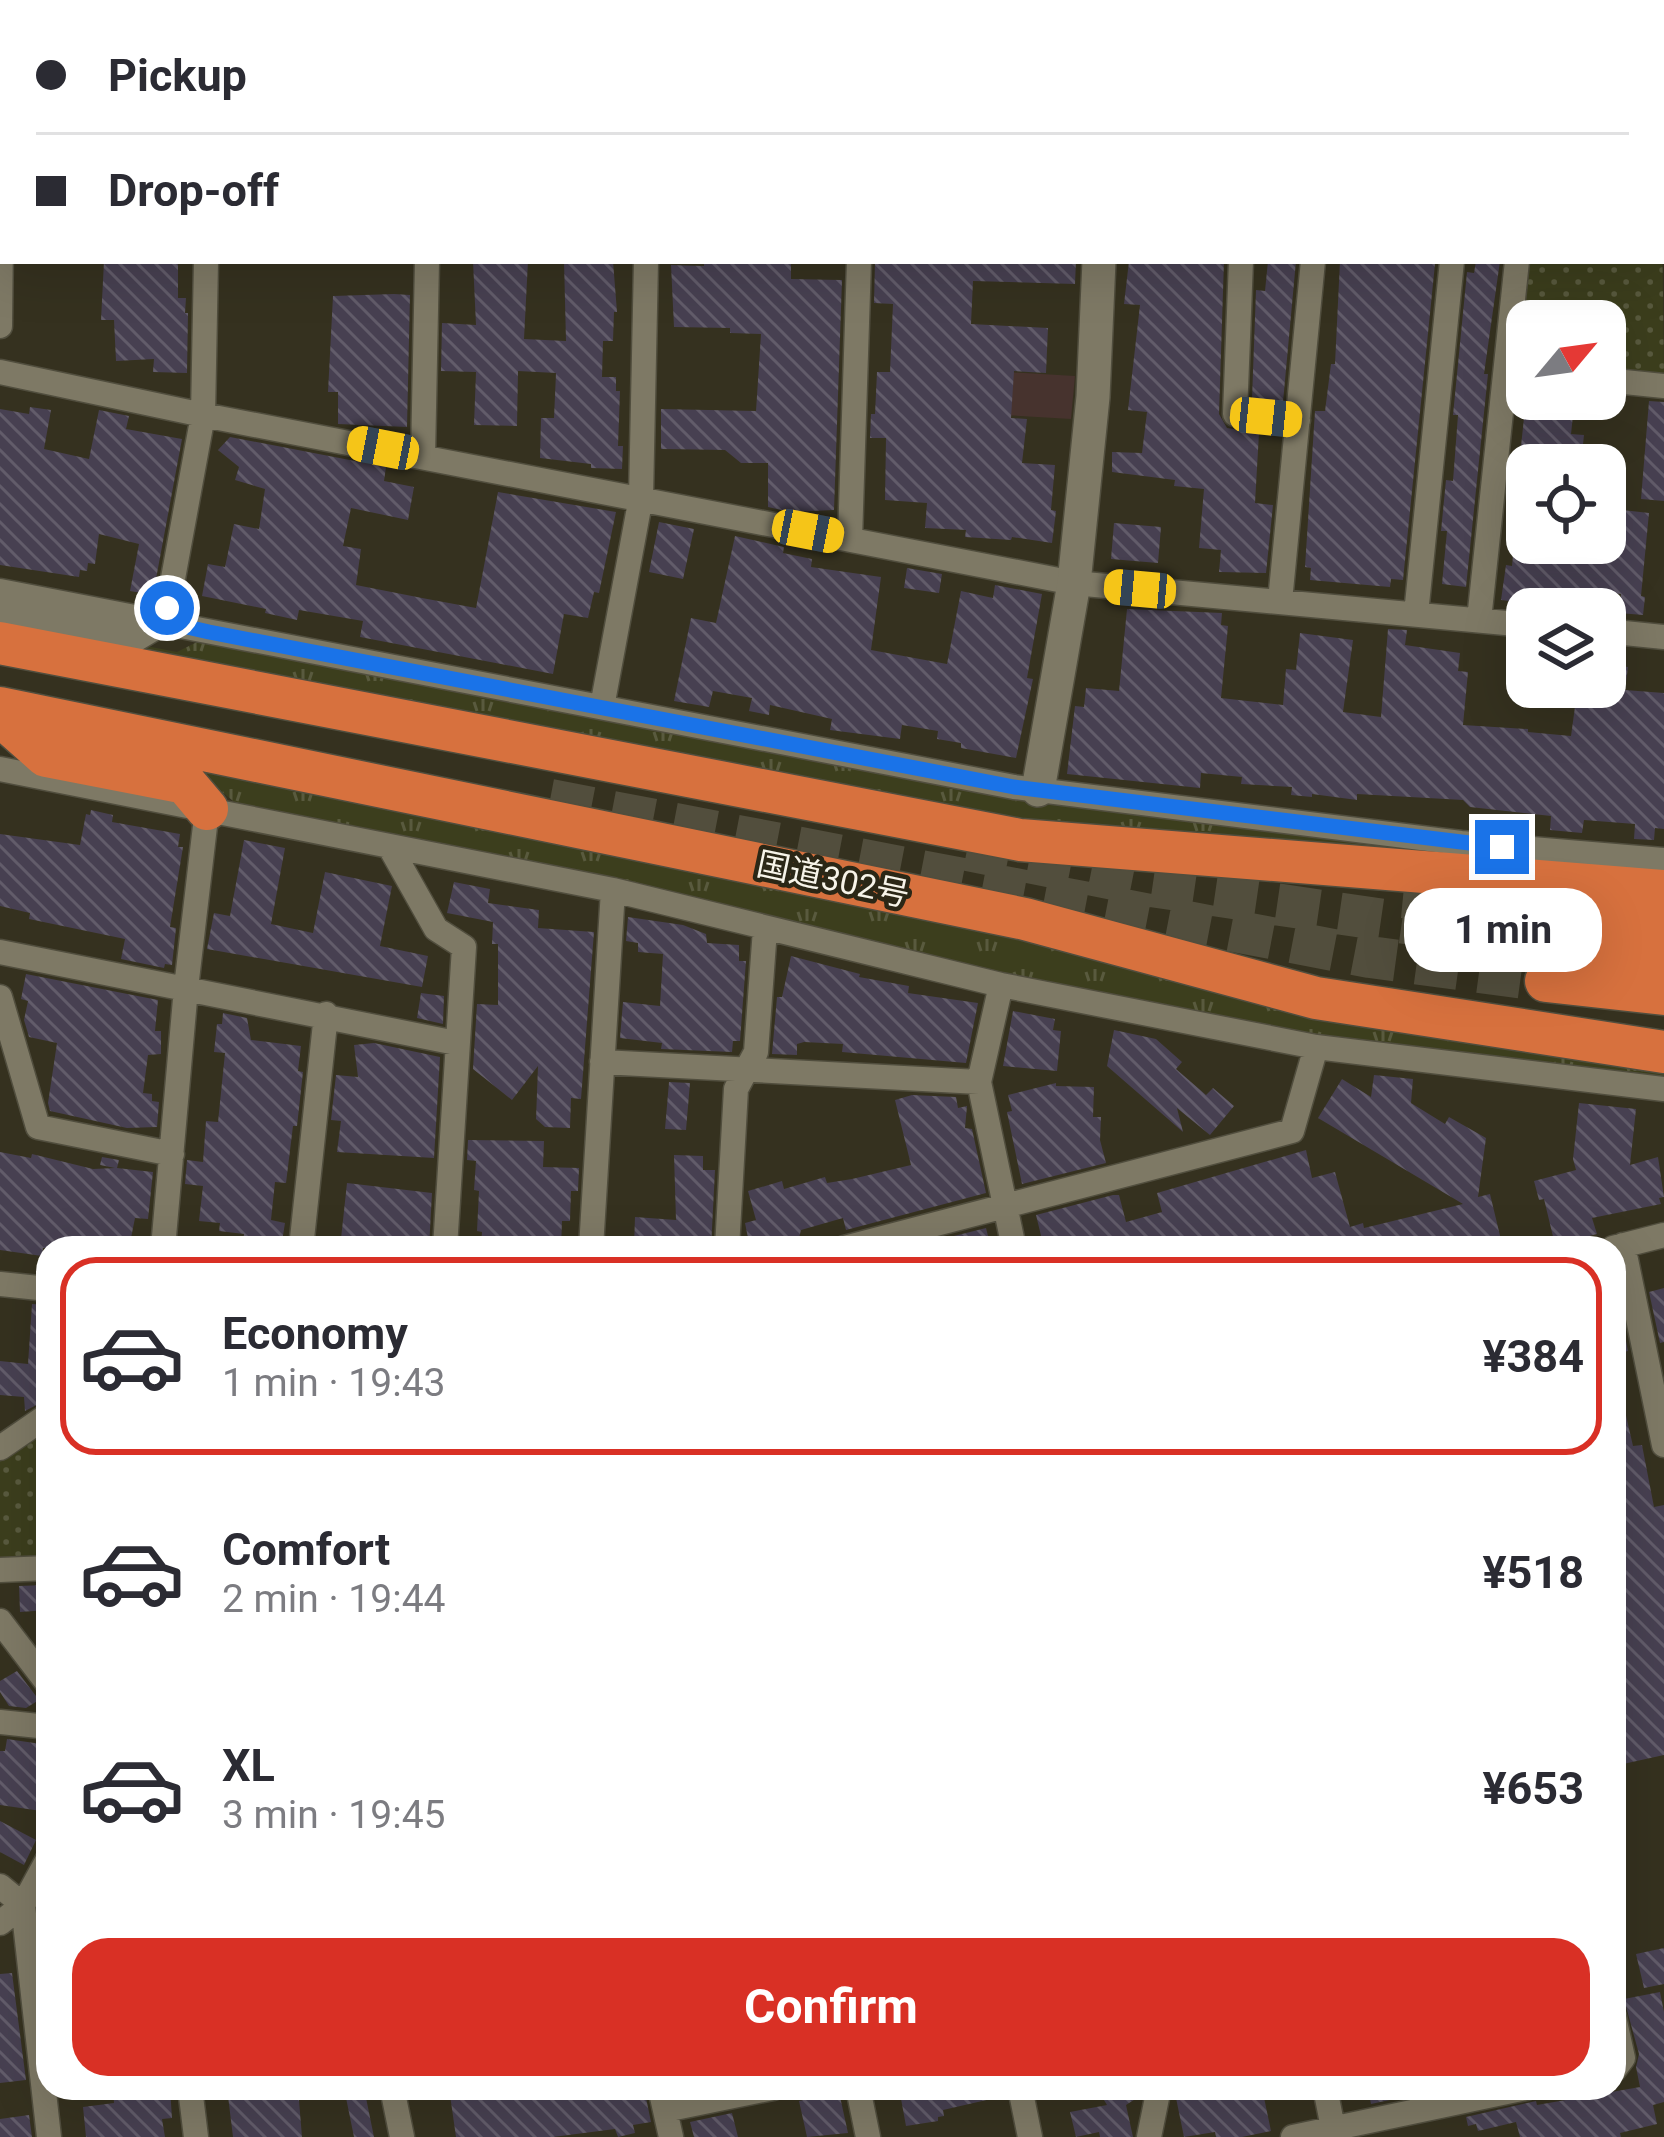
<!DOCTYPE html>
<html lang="en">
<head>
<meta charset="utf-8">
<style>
	body { margin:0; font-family:Roboto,"Noto Sans JP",sans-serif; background:#f2f2f3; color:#2b2b33; height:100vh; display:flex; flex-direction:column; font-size:45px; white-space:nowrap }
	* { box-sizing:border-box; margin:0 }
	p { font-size:39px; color:#7c7c81 }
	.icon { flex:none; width:66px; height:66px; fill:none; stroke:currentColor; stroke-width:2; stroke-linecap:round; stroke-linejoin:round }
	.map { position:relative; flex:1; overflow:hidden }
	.drawer { position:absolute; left:36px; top:1236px; width:1590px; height:864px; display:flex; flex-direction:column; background:#fff; border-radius:36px; box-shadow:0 12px 48px #0002 }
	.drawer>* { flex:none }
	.top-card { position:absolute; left:0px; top:0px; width:1665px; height:264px; box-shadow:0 12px 48px #0002; display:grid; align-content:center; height:264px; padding:0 36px; background:#fff }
	.needle { width:78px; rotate:61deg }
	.fabs { position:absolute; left:1506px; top:300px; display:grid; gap:24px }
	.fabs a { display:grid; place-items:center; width:120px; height:120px; border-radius:24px; background:#fff; box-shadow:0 12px 48px #0002; font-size:60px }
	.end { position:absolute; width:54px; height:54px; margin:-27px; border:15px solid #1a73e8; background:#fff; box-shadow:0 0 0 6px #fff }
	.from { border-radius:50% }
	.bubble { position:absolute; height:84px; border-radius:36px; background:#fff; box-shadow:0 12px 48px #0002; font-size:39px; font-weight:700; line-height:84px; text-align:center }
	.car { position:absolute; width:36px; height:72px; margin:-36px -18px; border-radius:15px; box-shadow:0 0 9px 3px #0007; background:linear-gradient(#f5c518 24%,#345 0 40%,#f5c518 0 76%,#345 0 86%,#f5c518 0) }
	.top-card b { display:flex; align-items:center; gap:42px; height:114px; font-size:45px }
	.top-card b+b { border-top:3px solid #e1e1e2 }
	.top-card i { width:30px; height:30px; background:#2b2b33 }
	ul { padding:21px 0 0; list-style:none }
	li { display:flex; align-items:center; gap:36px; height:198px; margin:0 24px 18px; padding:0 12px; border:6px solid transparent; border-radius:36px }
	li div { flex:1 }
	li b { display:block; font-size:45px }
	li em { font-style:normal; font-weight:700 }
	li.on { border-color:#d93025 }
	li>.icon { width:108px; height:108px; stroke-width:1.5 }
	.button { display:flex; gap:24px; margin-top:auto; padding:24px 36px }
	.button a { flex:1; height:138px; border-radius:36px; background:#d93025; color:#fff; font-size:48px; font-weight:700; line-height:138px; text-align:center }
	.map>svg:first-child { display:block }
</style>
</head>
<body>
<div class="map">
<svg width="1664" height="2137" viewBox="0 0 1664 2137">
	<defs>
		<pattern id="grass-tufts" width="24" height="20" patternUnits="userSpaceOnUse" patternTransform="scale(3)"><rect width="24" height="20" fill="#3c3e1d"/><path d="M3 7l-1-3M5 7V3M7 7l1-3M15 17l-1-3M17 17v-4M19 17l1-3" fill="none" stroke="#595a3e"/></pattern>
		<pattern id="park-dots" width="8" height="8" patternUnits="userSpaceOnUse" patternTransform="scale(3)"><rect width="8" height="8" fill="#3c3e1d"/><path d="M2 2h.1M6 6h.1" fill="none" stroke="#595a3e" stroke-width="1.8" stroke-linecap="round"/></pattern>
		<pattern id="building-back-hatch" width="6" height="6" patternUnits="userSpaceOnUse" patternTransform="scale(3)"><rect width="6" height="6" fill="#474051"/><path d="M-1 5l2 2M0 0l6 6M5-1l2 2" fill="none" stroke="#625c6a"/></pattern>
	</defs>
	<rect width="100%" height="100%" fill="#35311f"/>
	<path fill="#47332e" d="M 973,370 L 1075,376 L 1071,419 L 971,413 Z"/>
	<path fill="url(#grass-tufts)" d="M 0,618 L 177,652 L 201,640 L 601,714 L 1664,877 L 1072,827 L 932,808 L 0,629 Z
		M 53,742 L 912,913 L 1151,974 L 1664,1068 L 1664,1082 L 1309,1039 L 1037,985 L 238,805 L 216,787 L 203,782 Z"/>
	<path fill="url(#park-dots)" d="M 220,0 L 415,0 L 415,3 L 220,3 Z
		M 1662,213 L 1664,376 L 1605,371 L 1605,321 L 1527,321 L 1527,364 L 1518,353 L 1527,261 L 1662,261 Z
		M 48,1422 L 48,1560 L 0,1562 L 0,1454 Z"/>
	<path fill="url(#building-back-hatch)" d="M 104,261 L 178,261 L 178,298 L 186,298 L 185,313 L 188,313 L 187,373 L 153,372 L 154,359 L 116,361 L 114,320 L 101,320 Z
		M 473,261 L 528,261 L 524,339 L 566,341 L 564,261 L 613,261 L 617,312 L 614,312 L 613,341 L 603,341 L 602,377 L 616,377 L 616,391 L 620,391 L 618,446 L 623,446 L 622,469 L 591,468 L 591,464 L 540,458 L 541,418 L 554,418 L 556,373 L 518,371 L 517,426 L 474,425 L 476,372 L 441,371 L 442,323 L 476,325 Z
		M 704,261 L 791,262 L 791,279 L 842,280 L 834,510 L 790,512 L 768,507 L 768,463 L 741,463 L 725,450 L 661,449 L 661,409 L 756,411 L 761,334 L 730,333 L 730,328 L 674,327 L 671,265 L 704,266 Z
		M 875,261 L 1076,261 L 1075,284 L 973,281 L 971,324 L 1048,328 L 1046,373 L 1014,371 L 1011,418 L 1027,419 L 1022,463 L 1055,465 L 1051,510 L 1056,511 L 1052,543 L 1012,537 L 1011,540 L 965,537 L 966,530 L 925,528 L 927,503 L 885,500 L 886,438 L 870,438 L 871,414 L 875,414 L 877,372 L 890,372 L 893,304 L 874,303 Z
		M 1129,261 L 1224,261 L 1219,414 L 1227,428 L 1259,433 L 1255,503 L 1273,505 L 1266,573 L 1219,572 L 1221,550 L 1199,548 L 1204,489 L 1174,486 L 1175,480 L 1112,472 L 1112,452 L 1142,453 L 1147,412 L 1128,410 L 1140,305 L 1124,304 Z
		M 1268,261 L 1296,261 L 1283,402 L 1252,399 L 1256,290 L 1265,291 Z
		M 1340,261 L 1435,264 L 1403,580 L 1391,579 L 1390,587 L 1310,580 L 1311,568 L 1305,567 L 1315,411 L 1325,411 L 1331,364 L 1335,364 Z
		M 1476,261 L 1500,261 L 1484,374 L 1488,374 L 1466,587 L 1442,584 L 1447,531 L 1441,531 L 1446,480 L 1453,481 L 1458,415 L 1453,415 L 1467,272 L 1474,273 Z
		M 394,294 L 410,295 L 407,427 L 338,424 L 338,392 L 328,392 L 333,296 Z
		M 1526,399 L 1561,399 L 1561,404 L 1574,406 L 1571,434 L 1584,435 L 1581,462 L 1519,465 Z
		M 1649,401 L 1664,402 L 1664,501 L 1641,499 Z
		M 30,407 L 51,410 L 44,449 L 89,459 L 99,410 L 129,416 L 126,429 L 182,439 L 153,595 L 130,591 L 139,544 L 99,534 L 95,564 L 88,563 L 87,571 L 80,570 L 79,577 L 0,565 L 0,409 L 29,414 Z
		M 230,437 L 386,467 L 384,481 L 414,487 L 408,520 L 351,508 L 343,546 L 361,549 L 356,585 L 422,598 L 476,608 L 498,492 L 616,512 L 599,593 L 594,592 L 588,618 L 564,614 L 553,674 L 360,637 L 363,621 L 299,610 L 297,620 L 265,613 L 266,609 L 202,596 L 208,564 L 225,567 L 234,524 L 259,529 L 265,489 L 235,480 L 239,467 L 218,450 Z
		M 1605,508 L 1649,513 L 1641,596 L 1645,597 L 1643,615 L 1619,613 L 1621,594 L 1567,589 L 1559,607 L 1501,600 L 1506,565 L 1512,566 L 1514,544 L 1605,543 Z
		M 659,522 L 694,529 L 683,579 L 649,572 Z
		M 1114,523 L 1161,527 L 1158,563 L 1111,559 Z
		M 735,536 L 784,547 L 783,553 L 812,559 L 811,567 L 881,577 L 871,650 L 947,664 L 961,591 L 993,598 L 995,585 L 1042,594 L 1027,678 L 1033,679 L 1016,758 L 961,748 L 961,743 L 937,739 L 938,731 L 902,725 L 900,739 L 830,730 L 832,719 L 770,705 L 769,715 L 749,711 L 752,698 L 713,691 L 709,707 L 674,701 L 691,618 L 716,623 Z
		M 907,568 L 942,574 L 939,593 L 904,588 Z
		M 1127,609 L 1222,613 L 1221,625 L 1228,626 L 1221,698 L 1283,705 L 1286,669 L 1296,670 L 1300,633 L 1353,640 L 1343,712 L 1381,717 L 1388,629 L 1407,630 L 1405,645 L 1460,653 L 1458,671 L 1468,672 L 1463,725 L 1528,729 L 1528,732 L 1571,736 L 1577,692 L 1585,693 L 1586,687 L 1605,687 L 1605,664 L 1628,667 L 1625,690 L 1664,693 L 1664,829 L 1655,828 L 1654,840 L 1634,839 L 1635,824 L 1584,820 L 1582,833 L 1550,830 L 1551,816 L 1470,807 L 1463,800 L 1357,794 L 1357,800 L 1312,794 L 1312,797 L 1291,795 L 1292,787 L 1241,784 L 1242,777 L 1201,773 L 1200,788 L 1067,774 L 1075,706 L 1084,707 L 1086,688 L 1119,691 Z
		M 91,810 L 113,815 L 112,822 L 180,834 L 178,847 L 183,847 L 170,927 L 176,928 L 172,965 L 165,964 L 164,968 L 121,959 L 125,939 L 29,919 L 30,913 L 0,906 L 0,834 L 80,845 L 86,814 L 90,815 Z
		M 244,840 L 285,848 L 271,924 L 313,933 L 325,872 L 392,886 L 380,946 L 428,956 L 422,987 L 207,949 L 214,913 L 230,916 Z
		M 454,882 L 490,889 L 488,903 L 539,910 L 538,928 L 594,932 L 581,1099 L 571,1098 L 570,1128 L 545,1127 L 536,1119 L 538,1066 L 512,1100 L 473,1069 L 477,1004 L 498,1005 L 498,944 L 492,944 L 493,922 L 447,913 Z
		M 628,917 L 683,925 L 706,934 L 707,943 L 739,945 L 739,961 L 746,961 L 740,1041 L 733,1041 L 732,1052 L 661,1049 L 662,1043 L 620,1038 L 623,1002 L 660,1006 L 663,954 L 638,952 L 638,943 L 626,941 Z
		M 791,956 L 860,974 L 859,977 L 909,986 L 908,993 L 978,1003 L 966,1063 L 842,1052 L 843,1044 L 804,1042 L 797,1044 L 797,1055 L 772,1054 L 777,997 L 782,997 Z
		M 26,974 L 158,1000 L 155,1031 L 161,1031 L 161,1054 L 148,1055 L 143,1093 L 152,1094 L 152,1101 L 159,1102 L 157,1127 L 127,1128 L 50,1111 L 48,1103 L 57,1043 L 29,1037 L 24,1020 L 28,1001 L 21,999 Z
		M 421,993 L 444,996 L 443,1024 L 417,1018 Z
		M 1013,1011 L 1055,1019 L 1053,1030 L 1061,1031 L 1057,1071 L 1003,1066 Z
		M 223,1013 L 247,1018 L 251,1040 L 301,1046 L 298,1071 L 303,1072 L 297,1126 L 293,1126 L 286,1183 L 275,1182 L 271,1220 L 285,1223 L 281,1248 L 242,1248 L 244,1234 L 219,1231 L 220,1223 L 199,1221 L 203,1186 L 185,1184 L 187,1160 L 203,1162 L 206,1121 L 218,1122 L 225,1053 L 214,1052 L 217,1024 L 222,1024 Z
		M 1114,1030 L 1156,1039 L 1182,1062 L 1176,1069 L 1206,1095 L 1213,1088 L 1234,1106 L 1210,1135 L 1177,1108 L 1183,1132 L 1107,1066 Z
		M 374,1043 L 440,1057 L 434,1158 L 337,1152 L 341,1121 L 331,1120 L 336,1075 L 358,1077 L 354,1045 Z
		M 1374,1075 L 1413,1079 L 1411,1103 L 1445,1124 L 1449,1117 L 1486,1138 L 1478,1197 L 1490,1194 L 1503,1248 L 1304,1248 L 1302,1238 L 1261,1248 L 1044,1248 L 1036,1215 L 1113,1195 L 1119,1195 L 1126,1222 L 1162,1212 L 1157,1193 L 1306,1150 L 1312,1178 L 1335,1172 L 1350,1227 L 1363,1223 L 1364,1228 L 1463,1204 L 1318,1118 L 1342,1079 L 1371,1097 Z
		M 669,1082 L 690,1083 L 686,1130 L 665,1129 Z
		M 1056,1083 L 1056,1086 L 1094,1087 L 1093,1117 L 1101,1117 L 1100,1140 L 1106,1163 L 1022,1184 L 1007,1112 L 1012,1111 L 1008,1095 Z
		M 912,1095 L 956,1097 L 958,1108 L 967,1106 L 965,1128 L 972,1129 L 986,1193 L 846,1230 L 843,1218 L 801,1230 L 799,1238 L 775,1244 L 776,1248 L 750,1248 L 745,1223 L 756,1220 L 748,1191 L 782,1181 L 784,1189 L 825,1177 L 827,1183 L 852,1179 L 911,1165 L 895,1100 Z
		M 1579,1103 L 1636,1109 L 1630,1165 L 1658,1157 L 1664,1197 L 1659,1198 L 1661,1204 L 1592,1218 L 1597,1234 L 1555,1245 L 1544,1199 L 1539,1200 L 1534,1181 L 1576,1170 L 1573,1159 Z
		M 468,1140 L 544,1141 L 543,1167 L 579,1168 L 578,1191 L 571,1191 L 570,1221 L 562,1221 L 561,1248 L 481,1248 L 482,1232 L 477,1231 L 479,1191 L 474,1190 L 476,1161 L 467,1160 Z
		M 0,1152 L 31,1158 L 32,1154 L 93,1169 L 115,1168 L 100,1165 L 102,1157 L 119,1160 L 117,1168 L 153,1172 L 148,1219 L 135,1218 L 129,1248 L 83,1243 L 82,1248 L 43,1248 L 42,1256 L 0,1250 Z
		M 674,1155 L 703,1156 L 703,1170 L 715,1170 L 711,1248 L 634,1246 L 635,1217 L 676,1220 Z
		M 347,1183 L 432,1193 L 429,1248 L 340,1248 Z
		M 986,1228 L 991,1248 L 936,1248 L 934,1241 Z
		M 1664,1288 L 1664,1342 L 1660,1343 L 1649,1292 Z
		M 1618,1301 L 1628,1351 L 1614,1354 L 1614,1302 Z
		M 32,1304 L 48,1305 L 48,1399 L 25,1411 L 24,1397 L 0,1395 L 0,1361 L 28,1364 Z
		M 1622,1398 L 1633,1446 L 1642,1445 L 1654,1507 L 1664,1505 L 1664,1755 L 1614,1766 L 1614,1616 L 1619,1615 L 1614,1590 L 1614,1399 Z
		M 45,1585 L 48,1610 L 20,1612 L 19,1586 Z
		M 17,1671 L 39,1700 L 26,1708 L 9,1706 L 0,1692 L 0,1681 Z
		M 7,1739 L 48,1745 L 48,1812 L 0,1805 L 0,1751 L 5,1751 Z
		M 0,1821 L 36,1840 L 24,1865 L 0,1852 Z
		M 1664,1948 L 1664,1984 L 1644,1988 L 1636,1954 Z
		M 12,1973 L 26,2080 L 0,2083 L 0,1974 Z
		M 1660,1992 L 1664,2012 L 1664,2102 L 1653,2105 L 1657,2124 L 1620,2133 L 1621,2137 L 1520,2137 L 1516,2122 L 1478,2131 L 1476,2124 L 1468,2126 L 1466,2117 L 1536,2101 L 1537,2105 L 1640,2087 L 1636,2067 L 1639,2054 L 1624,1999 Z
		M 113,2088 L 170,2088 L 172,2118 L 162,2119 L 165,2137 L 86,2137 L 83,2107 L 114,2103 Z
		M 227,2088 L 298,2088 L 302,2137 L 233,2137 Z
		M 344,2088 L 364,2088 L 374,2137 L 354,2137 Z
		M 449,2088 L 516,2088 L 519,2099 L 577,2088 L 644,2088 L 651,2122 L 633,2125 L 635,2133 L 618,2137 L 615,2129 L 553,2137 L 456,2137 Z
		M 899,2088 L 1003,2088 L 1004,2096 L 943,2110 L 944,2116 L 938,2117 L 938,2121 L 906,2126 Z
		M 1113,2088 L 1142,2088 L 1140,2096 L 1126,2105 L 1133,2137 L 1100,2137 L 1099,2132 L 1076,2137 L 1070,2112 L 1107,2105 L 1101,2095 Z
		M 1221,2088 L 1262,2088 L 1271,2131 L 1242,2137 L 1216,2137 L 1215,2132 L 1184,2137 L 1176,2098 Z
		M 1368,2088 L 1397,2088 L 1399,2098 L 1371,2104 Z
		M 839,2092 L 848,2133 L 807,2137 L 799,2101 Z
		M 732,2113 L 738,2137 L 694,2137 L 690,2122 Z
		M 29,2115 L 32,2137 L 0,2137 L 0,2119 Z"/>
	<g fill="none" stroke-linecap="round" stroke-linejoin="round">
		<path stroke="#524e3d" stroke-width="42" stroke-dasharray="42 21" stroke-linecap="butt" d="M 550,800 L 1370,957 L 1546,981
			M 967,850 L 1144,885 L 1549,944
			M 1403,897 L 1556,912"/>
		<g stroke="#514e3e" stroke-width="27">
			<path id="street" d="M 202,0 L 203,3
				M 426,0 L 426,3
				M 650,0 L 650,3
				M 1312,0 L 1312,3
				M 1512,0 L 1512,3
				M 803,3 L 848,0
				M 866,3 L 866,0
				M 1662,202 L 1664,203
				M 1241,261 L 1235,414 L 1298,420
				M 0,326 L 3,60
				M 0,372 L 203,415 L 206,261
				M 1605,380 L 1664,386
				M 423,456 L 427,261
				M 850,539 L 859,261
				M 0,591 L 1014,787 L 1461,843 L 1664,860
				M 1280,601 L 1313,261
				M 0,613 L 135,640 L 165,622
				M 1416,614 L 1452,261
				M 1479,620 L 1517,261
				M 165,622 L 203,415 L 1074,583 L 1527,625
				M 1605,631 L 1664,637
				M 602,707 L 641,497 L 646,261
				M 0,769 L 613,890 L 1001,985 L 1316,1047 L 1664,1089
				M 391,849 L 436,929 L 464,947 L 445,1248
				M 0,952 L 456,1043
				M 1001,985 L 979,1082 L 1014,1248
				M 0,997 L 38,1127 L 172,1154
				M 602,1062 L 979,1082
				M 1623,1245 L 1664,1445
				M 163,1248 L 186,988 L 207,809
				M 301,1248 L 326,1014
				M 591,1248 L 613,890
				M 727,1248 L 736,1089 L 756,1052 L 765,929
				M 844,1248 L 1292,1131 L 1316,1047
				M 1613,1248 L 1664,1235
				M 0,1284 L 48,1289
				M 0,1448 L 48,1415
				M 0,1570 L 48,1568
				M 0,1621 L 48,1684
				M 0,1722 L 48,1727
				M 0,1886 L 23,1905 L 49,2137
				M 0,1923 L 23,1905 L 48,1859
				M 1614,2017 L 1623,2058 L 1614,2070
				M 190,2088 L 196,2137
				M 392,2088 L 402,2137
				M 660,2088 L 671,2137
				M 858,2088 L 868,2137
				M 1020,2088 L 1030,2137
				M 1325,2088 L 1333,2128
				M 665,2110 L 773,2088
				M 1149,2137 L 1159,2088
				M 1293,2137 L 1526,2088"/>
		</g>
		<g stroke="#514e3e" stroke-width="36">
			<path id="secondary" d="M 1094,0 L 1094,3
				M 1038,790 L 1074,583 L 1093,397 L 1099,261"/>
		</g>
		<g stroke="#514e3e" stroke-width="45">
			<path id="highway" d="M 0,643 L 1020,840 L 1664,891
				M 0,708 L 1025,919 L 1316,998 L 1664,1052
				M 0,715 L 46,756 L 185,783 L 207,809
				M 1556,912 L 1664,922
				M 1549,944 L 1664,957
				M 1546,981 L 1664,994"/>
		</g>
		<use href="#street" stroke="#7e7965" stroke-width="24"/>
		<use href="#secondary" stroke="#7e7965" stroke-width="33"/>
		<use href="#highway" stroke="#d7713e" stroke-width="42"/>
	</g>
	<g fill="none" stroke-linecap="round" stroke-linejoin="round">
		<path stroke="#1a73e8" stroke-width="15" d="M 167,608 L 165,622 L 209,632 L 1014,787 L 1502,847"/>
	</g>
	<g text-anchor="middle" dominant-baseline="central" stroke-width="9" stroke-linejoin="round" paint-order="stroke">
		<g font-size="33" fill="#f7f4e9" stroke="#2b2716">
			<text transform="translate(833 879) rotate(12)">国道302号</text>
		</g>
	</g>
</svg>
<div class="fabs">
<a><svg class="needle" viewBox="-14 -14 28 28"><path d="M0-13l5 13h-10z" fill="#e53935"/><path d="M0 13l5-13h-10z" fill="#7c7c81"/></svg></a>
<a><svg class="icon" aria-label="locate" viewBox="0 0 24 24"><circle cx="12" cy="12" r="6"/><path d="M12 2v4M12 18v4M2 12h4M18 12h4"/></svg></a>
<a><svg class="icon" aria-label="layers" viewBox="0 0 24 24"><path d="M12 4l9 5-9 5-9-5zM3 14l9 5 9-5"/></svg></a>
</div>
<i class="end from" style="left:167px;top:608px"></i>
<i class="end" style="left:1502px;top:847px"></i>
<div class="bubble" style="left:1404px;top:888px;width:198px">1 min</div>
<i class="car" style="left:1266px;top:417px;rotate:96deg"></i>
<i class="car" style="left:383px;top:448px;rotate:281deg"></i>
<i class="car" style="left:808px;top:531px;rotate:101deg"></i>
<i class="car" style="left:1140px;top:589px;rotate:275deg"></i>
<div class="top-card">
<b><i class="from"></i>Pickup</b>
<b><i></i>Drop-off</b>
</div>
<section class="drawer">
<ul>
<li class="on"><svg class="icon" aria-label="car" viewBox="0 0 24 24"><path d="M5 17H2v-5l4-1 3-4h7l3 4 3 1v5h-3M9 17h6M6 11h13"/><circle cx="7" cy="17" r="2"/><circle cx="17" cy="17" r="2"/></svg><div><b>Economy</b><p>1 min · 19:43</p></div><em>¥384</em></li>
<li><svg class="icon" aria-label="car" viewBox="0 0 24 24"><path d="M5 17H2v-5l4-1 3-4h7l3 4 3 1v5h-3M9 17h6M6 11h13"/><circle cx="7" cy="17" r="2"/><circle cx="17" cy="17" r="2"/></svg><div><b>Comfort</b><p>2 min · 19:44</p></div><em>¥518</em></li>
<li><svg class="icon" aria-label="car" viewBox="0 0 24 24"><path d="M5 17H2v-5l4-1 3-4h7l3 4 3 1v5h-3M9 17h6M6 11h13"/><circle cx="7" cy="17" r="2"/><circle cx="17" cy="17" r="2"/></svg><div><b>XL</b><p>3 min · 19:45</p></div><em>¥653</em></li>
</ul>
<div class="button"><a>Confirm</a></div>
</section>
</div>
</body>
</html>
